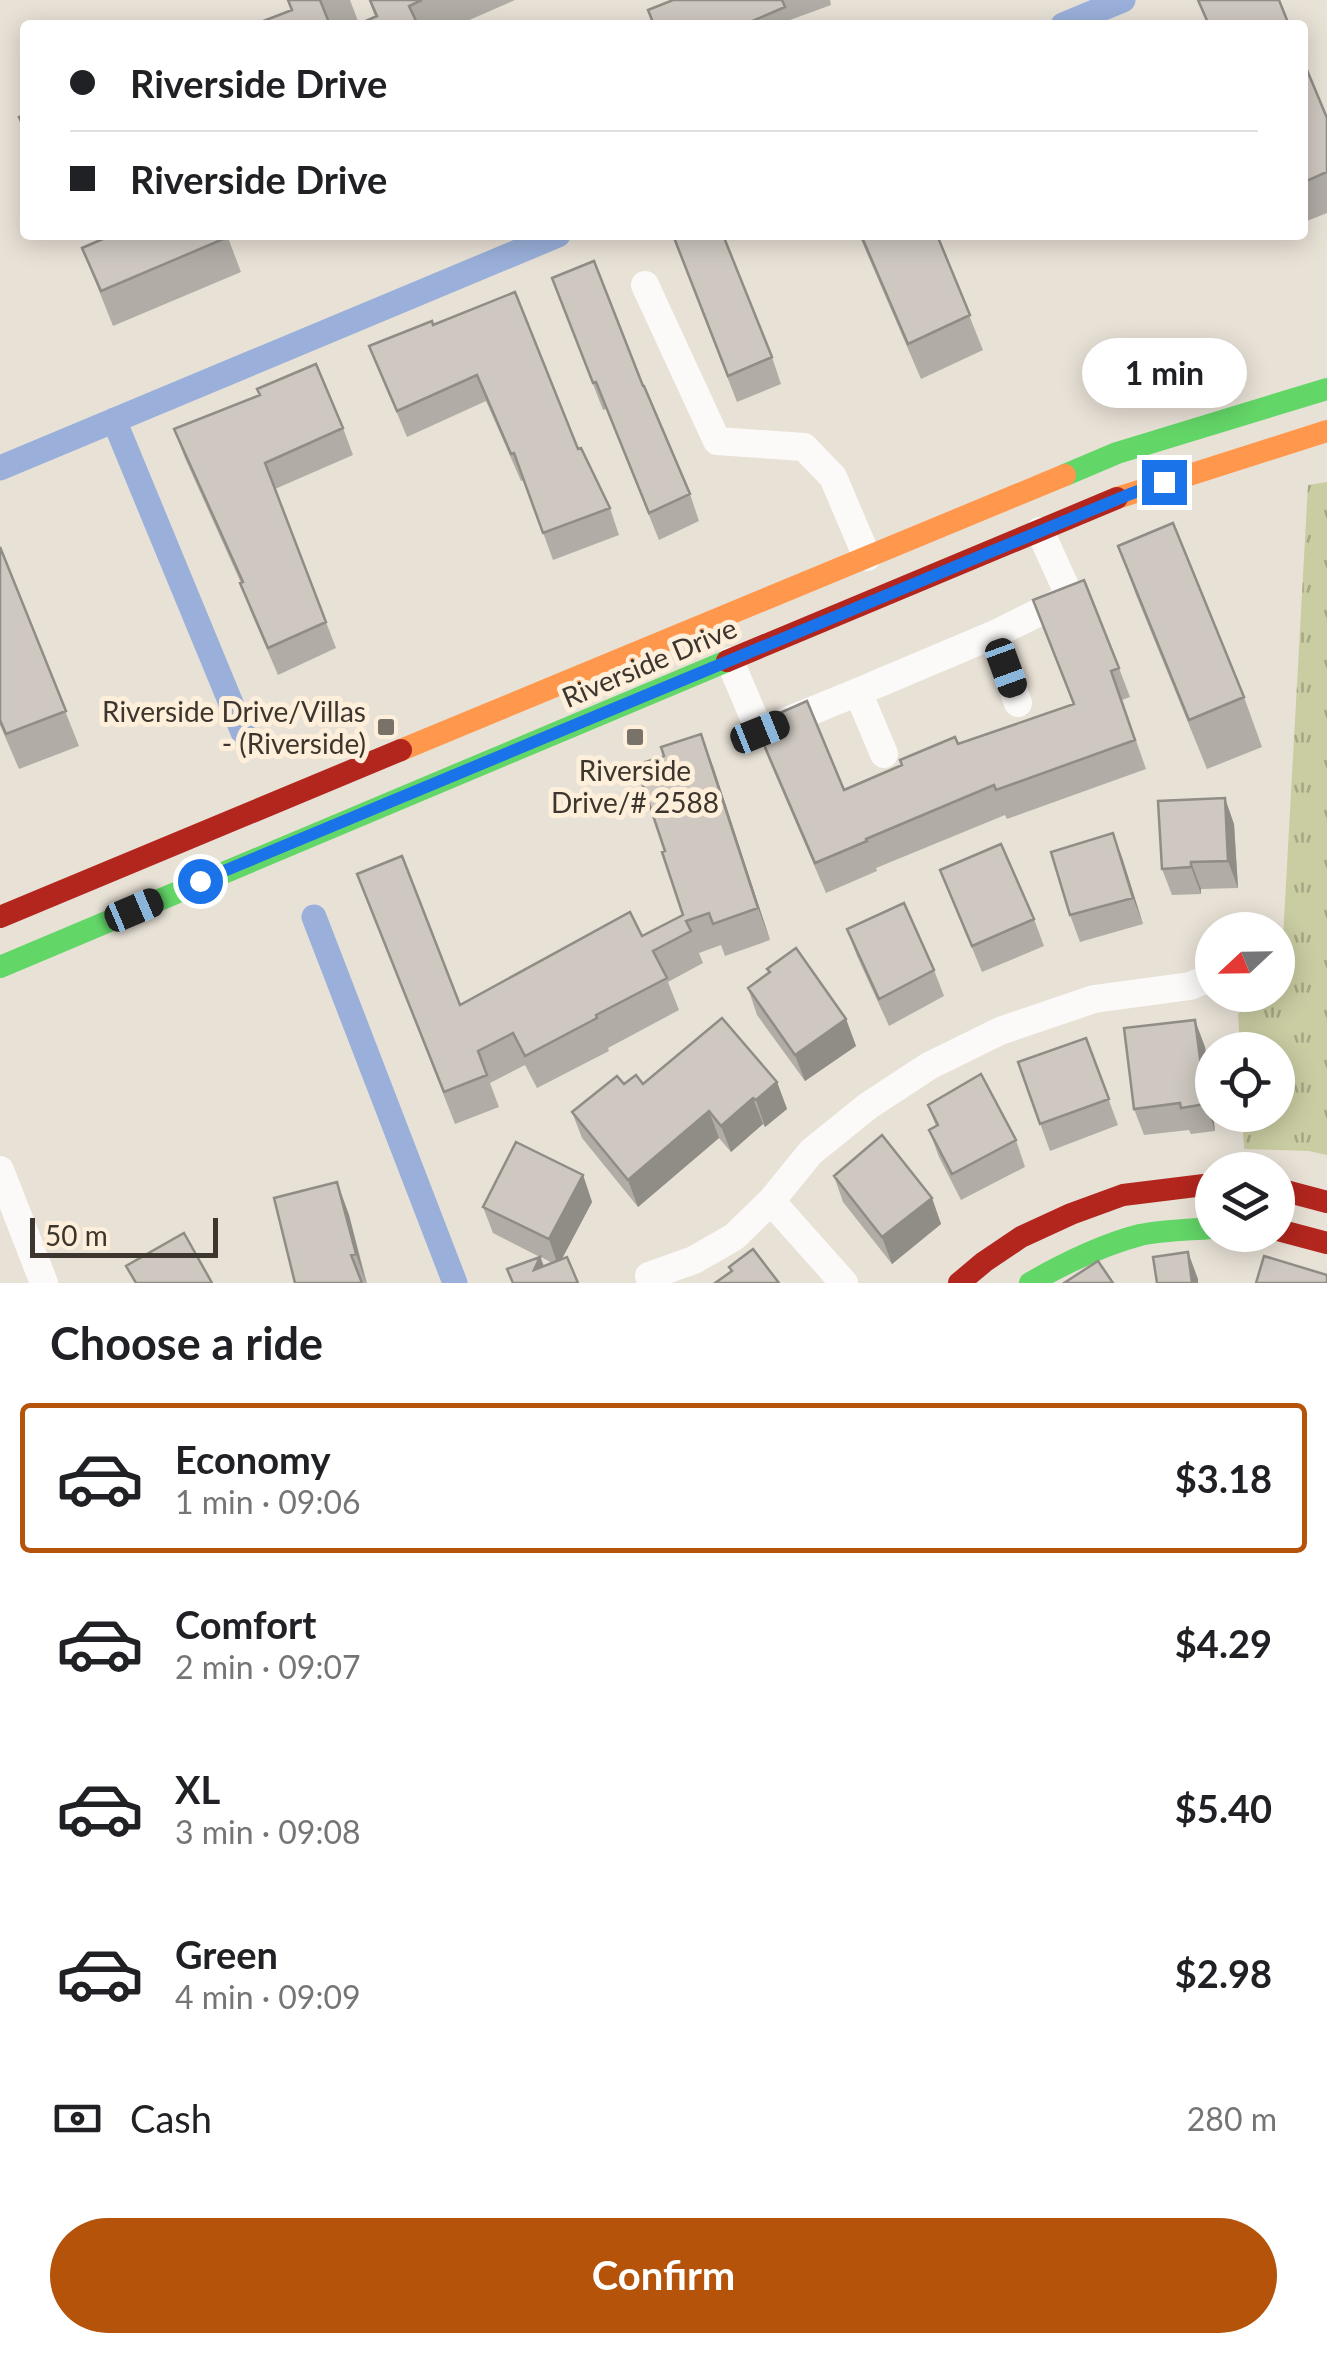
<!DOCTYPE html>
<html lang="en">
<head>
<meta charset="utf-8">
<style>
	body { margin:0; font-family:Lato,sans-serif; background:#f2f2f2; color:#202124; height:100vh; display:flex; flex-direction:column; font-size:38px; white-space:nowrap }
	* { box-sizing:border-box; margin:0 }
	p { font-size:32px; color:#757577 }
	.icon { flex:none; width:55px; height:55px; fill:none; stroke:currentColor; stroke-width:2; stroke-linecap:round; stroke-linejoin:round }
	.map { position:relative; height:1283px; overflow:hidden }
	.drawer { display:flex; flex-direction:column; background:#fff; flex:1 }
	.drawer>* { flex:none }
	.hud { position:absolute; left:20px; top:20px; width:1288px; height:220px; border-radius:10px; box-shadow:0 5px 25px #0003; display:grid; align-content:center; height:220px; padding:0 50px; background:#fff }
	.needle { width:65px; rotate:248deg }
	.buttons { position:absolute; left:1195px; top:912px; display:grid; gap:20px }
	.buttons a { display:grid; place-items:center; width:100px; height:100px; border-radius:50%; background:#fff; box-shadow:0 5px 25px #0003; font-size:50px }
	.scale { position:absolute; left:30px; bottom:25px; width:188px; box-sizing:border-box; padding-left:10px; border:5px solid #3c362f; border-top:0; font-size:28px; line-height:35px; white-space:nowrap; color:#3c362f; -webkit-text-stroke:8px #feefdb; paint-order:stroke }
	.end { position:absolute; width:45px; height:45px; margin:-22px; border:12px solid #1a73e8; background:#fff; box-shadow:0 0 0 5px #fff }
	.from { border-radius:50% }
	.bubble { position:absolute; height:70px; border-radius:35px; background:#fff; box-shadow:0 5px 25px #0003; font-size:32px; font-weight:700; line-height:70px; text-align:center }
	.car { position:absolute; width:30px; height:60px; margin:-30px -15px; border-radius:12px; box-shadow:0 0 8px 2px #0007; background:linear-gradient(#222 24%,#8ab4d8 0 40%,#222 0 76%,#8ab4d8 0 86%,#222 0) }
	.hud b { display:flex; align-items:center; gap:35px; height:95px; font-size:38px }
	.hud b+b { border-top:2px solid #e0e0e0 }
	.hud i { width:25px; height:25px; background:#202124 }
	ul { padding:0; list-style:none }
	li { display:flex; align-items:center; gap:30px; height:150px; margin:0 20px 15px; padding:0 30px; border:5px solid transparent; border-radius:10px }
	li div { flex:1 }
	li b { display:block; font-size:38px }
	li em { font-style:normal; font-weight:700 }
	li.current { border-color:#b45309 }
	li>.icon { width:90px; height:90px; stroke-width:1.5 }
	h2 { padding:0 50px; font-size:45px; line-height:120px }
	.pay { display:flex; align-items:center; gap:25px; height:110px; padding:0 50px; font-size:38px }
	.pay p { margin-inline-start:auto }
	.button { display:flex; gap:20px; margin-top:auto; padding:20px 50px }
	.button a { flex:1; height:115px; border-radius:60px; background:#b45309; color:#fff; font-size:40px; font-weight:700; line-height:115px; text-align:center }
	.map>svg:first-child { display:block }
</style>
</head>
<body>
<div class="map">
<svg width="1327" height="1283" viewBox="0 0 1327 1283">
	<defs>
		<pattern id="grass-tufts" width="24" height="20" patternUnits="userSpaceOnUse" patternTransform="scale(2.5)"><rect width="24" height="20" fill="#cacca2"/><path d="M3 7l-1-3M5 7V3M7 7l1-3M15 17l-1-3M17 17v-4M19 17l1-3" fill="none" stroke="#a5a684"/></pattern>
	</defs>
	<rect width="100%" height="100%" fill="#e8e1d6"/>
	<path fill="url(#grass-tufts)" d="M 1327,482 L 1327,1155 L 1309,1151 L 1244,1149 L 1243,1115 L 1278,1115 L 1278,1050 L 1240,1050 L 1238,1013 L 1267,1002 L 1270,995 L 1278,995 L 1278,981 L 1281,974 L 1308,485 Z"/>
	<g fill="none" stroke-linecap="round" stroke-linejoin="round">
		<path stroke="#9ab0da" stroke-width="25" d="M 1063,25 L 1123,0
			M 114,420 L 247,742
			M 0,468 L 558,235
			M 314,917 L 455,1283"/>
		<path stroke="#fcfaf9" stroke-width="28" d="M 645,285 L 717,441 L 804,447 L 833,477 L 867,557
			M 993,635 L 1070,597 L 1040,531
			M 730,661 L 760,732 L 858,692 L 884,754
			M 858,692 L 993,635 L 1018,703
			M 0,1170 L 44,1283
			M 771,1201 L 844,1283
			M 649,1276 L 694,1260 L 734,1237 L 771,1201 L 811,1152 L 868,1106 L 929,1066 L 1000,1031 L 1094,999 L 1190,986 L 1212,977"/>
		<path stroke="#63d668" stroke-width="22" d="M 1065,475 L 1117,453 L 1327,389
			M 0,967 L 727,661
			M 1030,1283 C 1065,1263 1101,1245 1140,1235 C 1164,1230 1188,1230 1212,1228"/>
		<path stroke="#ff974d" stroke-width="22" d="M 1117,498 L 1327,431
			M 401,750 L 1065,475"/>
		<path stroke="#b3261e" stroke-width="22" d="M 727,661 L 1117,498
			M 0,917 L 401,750
			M 1278,1189 L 1327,1202
			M 1278,1230 L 1327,1243
			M 959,1283 L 984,1262 L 1021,1237 L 1071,1214 L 1123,1195 L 1212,1184"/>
	</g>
	<path fill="#b1aca5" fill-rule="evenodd" d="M 287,0 L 350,0 L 358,21 L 349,25 L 253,25 L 291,10 Z
		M 369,0 L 515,0 L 458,25 L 357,25 L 375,17 Z
		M 673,0 L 830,0 L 831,5 L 790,20 L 792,25 L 654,25 Z
		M 1302,58 L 1327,118 L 1327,213 L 1302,223 Z
		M 227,235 L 241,272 L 113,326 L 82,248 Z
		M 672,235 L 772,357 L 781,384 L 737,402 Z
		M 859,235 L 937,235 L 983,350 L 921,379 Z
		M 552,278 L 643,386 L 690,494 L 699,521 L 659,540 L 606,409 L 603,410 Z
		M 433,325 L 578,449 L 610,508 L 619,535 L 553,560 L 524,480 L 521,481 L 486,401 L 407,437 L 369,346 Z
		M 343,428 L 353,455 L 275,489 L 336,648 L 278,675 L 250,610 L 241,583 L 184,456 L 174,429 Z
		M 1118,546 L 1244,697 L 1262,747 L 1207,769 L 1136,595 Z
		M 0,547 L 79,746 L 19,769 L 0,725 Z
		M 1033,600 L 1119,668 L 1130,697 L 1122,700 L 1146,769 L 1007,819 L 1005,815 L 876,868 L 877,871 L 826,893 L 766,753 L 755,724 L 844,790 L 958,744 L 1073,704 Z
		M 713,766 L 770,940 L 725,956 L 721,945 L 699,953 L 703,963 L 668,982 L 679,1010 L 608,1048 L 609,1051 L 537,1088 L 525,1065 L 490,1083 L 499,1107 L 455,1124 L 357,874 L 460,1005 L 642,936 L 683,915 L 665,851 Z
		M 1234,824 L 1238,888 L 1201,889 L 1201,894 L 1172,895 L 1162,869 Z
		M 1113,833 L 1143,924 L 1080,942 L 1070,915 Z
		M 940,870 L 1034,919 L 1044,946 L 982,972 Z
		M 847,929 L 934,970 L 944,996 L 889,1026 L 857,956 Z
		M 767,969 L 846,1019 L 856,1046 L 805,1081 L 757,1015 L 748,988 L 769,973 Z
		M 1086,1038 L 1118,1125 L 1050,1151 L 1018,1062 Z
		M 1205,1047 L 1215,1131 L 1191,1134 L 1189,1130 L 1144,1135 L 1134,1109 Z
		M 777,1082 L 787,1109 L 765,1127 L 763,1124 L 731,1152 L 719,1138 L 638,1207 L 582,1138 L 572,1112 L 624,1084 Z
		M 928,1105 L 1016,1140 L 1025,1167 L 961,1200 L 939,1157 L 929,1130 L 936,1126 Z
		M 583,1175 L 592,1202 L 562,1259 L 578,1283 L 507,1269 L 540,1257 L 493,1233 L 483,1207 ZM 541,1257 L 552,1263 L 544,1266 Z
		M 834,1176 L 932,1198 L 941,1224 L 892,1264 L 843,1202 Z
		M 337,1182 L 349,1215 L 367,1283 L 295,1283 Z"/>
	<path fill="#908c86" d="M 701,734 L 713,766 L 770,940 L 758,908 Z
		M 1225,798 L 1234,824 L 1238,888 L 1228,861 Z
		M 1113,833 L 1123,860 L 1143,924 L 1133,898 Z
		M 1191,862 L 1201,889 L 1201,894 L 1191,867 Z
		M 846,1019 L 856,1046 L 805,1081 L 795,1055 Z
		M 1195,1020 L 1205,1047 L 1215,1131 L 1206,1104 Z
		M 777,1082 L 787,1109 L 765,1127 L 756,1100 Z
		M 753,1098 L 763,1124 L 731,1152 L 721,1126 Z
		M 709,1111 L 719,1138 L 638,1207 L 628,1180 Z
		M 583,1175 L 592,1202 L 558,1266 L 549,1239 Z
		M 337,1182 L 349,1215 L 366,1283 L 356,1254 Z
		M 932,1198 L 941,1224 L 892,1264 L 882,1237 Z
		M 1188,1252 L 1198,1279 L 1198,1283 L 1192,1283 Z
		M 540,1257 L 550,1283 L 534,1270 Z"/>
	<path fill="#cec8c0" stroke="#908c86" stroke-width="2.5" d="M 288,0 L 320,0 L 330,25 L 253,25 L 292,10 Z
		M 370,0 L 422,0 L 409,6 L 418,25 L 357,25 L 377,16 Z
		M 673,0 L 782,0 L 785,7 L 743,25 L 654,25 L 648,10 Z
		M 1198,0 L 1279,0 L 1289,25 L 1209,25 Z
		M 1302,58 L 1327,118 L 1327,172 L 1302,183 Z
		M 25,114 L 25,130 L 19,117 Z
		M 112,235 L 227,235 L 228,237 L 101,291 L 82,248 Z
		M 673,235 L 723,235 L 772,357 L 728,376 Z
		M 861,235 L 937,235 L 970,315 L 908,344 Z
		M 594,261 L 643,386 L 644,386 L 690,494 L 649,513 L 596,382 L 593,383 L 552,278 Z
		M 515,292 L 578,449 L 581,448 L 610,508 L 543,533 L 514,453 L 511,454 L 477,375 L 397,411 L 369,346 L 432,321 L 433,325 Z
		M 316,364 L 343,428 L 265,463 L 326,622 L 268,648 L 240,583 L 243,582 L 174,429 L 260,395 L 257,389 Z
		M 1173,523 L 1244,697 L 1189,720 L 1118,546 Z
		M 0,547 L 66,711 L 6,734 L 0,720 Z
		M 1084,580 L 1119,668 L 1111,671 L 1135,740 L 996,790 L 994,785 L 866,839 L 867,841 L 815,863 L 755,724 L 807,701 L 844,790 L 902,765 L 900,760 L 955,737 L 958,744 L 1074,704 L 1033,600 Z
		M 701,734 L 758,908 L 713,924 L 709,913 L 686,921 L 691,931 L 653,951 L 667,978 L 596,1015 L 597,1018 L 525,1056 L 513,1033 L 478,1051 L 487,1075 L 444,1092 L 357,874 L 402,856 L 460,1005 L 630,912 L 642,936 L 683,915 L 662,852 L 665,851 L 636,765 L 664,756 L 661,747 Z
		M 1225,798 L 1228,861 L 1191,862 L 1191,867 L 1162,869 L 1158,801 Z
		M 1113,833 L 1133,898 L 1070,915 L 1051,852 Z
		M 1001,844 L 1034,919 L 972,946 L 940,870 Z
		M 904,903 L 934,970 L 879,999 L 847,929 Z
		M 796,948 L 846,1019 L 795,1055 L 748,988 L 770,972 L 767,969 Z
		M 722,1018 L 777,1082 L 756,1100 L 753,1098 L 721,1126 L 709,1111 L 628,1180 L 572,1112 L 617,1076 L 624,1084 L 636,1075 L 643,1084 Z
		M 1195,1020 L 1206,1104 L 1181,1108 L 1180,1103 L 1134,1109 L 1124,1028 Z
		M 1086,1038 L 1109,1099 L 1040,1124 L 1018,1062 Z
		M 981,1074 L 1016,1140 L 952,1174 L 929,1130 L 938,1125 L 928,1105 Z
		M 882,1135 L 932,1198 L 882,1237 L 834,1176 Z
		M 516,1142 L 583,1175 L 549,1239 L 483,1207 Z
		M 337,1182 L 356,1254 L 351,1255 L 362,1283 L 295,1283 L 274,1198 Z
		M 184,1233 L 212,1283 L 136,1283 L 126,1266 Z
		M 753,1249 L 779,1283 L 715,1283 L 732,1271 L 729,1267 Z
		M 1188,1252 L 1192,1283 L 1157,1283 L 1153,1257 Z
		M 1264,1256 L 1327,1275 L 1327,1283 L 1256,1283 Z
		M 540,1257 L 534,1270 L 567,1257 L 578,1283 L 513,1283 L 507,1269 Z
		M 1098,1261 L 1113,1283 L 1064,1283 Z"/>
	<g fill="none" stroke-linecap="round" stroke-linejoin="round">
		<path stroke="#1a73e8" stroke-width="12" d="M 200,881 L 1130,494 L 1164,482"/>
	</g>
	<g fill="#787269" stroke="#feefdb" stroke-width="4">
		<rect x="376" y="717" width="20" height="20" rx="5"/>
		<rect x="625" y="727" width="20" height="20" rx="5"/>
	</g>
	<g text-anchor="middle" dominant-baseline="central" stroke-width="10" stroke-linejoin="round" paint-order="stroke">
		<g font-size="28" fill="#3c362f" stroke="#feefdb">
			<text transform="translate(649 662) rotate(-23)">Riverside Drive</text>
		</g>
		<g font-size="28" fill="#3c362f" stroke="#feefdb" text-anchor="end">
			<text x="366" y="711">Riverside Drive/Villas<tspan x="366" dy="32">- (Riverside)</tspan></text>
			<text x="635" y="770" text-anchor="middle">Riverside<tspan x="635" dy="32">Drive/# 2588</tspan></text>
		</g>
	</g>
</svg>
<div class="buttons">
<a><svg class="needle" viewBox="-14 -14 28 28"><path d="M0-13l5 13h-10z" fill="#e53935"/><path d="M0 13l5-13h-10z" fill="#757577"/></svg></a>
<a><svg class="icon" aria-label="locate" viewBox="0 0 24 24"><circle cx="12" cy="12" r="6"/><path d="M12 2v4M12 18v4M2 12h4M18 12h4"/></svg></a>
<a><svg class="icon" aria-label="layers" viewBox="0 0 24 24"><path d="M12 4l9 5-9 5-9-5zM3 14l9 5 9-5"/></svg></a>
</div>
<div class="scale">50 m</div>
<i class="end from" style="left:200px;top:881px"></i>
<i class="end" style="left:1164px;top:482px"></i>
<div class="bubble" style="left:1082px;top:338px;width:165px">1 min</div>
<i class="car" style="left:1006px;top:668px;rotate:160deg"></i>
<i class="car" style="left:760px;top:732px;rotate:68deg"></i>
<i class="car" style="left:134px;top:910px;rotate:67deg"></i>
<div class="hud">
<b><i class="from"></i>Riverside Drive</b>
<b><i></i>Riverside Drive</b>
</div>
</div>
<section class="drawer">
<h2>Choose a ride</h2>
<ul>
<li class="current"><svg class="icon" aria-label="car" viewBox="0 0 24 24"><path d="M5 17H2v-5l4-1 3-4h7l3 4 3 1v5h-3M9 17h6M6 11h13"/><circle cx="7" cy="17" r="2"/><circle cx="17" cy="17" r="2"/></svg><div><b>Economy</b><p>1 min · 09:06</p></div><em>$3.18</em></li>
<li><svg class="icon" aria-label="car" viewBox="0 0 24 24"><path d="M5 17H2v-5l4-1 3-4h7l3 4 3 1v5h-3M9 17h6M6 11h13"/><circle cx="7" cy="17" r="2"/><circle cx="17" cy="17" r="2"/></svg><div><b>Comfort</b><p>2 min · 09:07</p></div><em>$4.29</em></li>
<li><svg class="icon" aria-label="car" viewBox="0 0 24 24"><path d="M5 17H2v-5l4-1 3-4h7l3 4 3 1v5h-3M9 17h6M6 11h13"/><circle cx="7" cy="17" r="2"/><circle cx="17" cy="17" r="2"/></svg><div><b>XL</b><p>3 min · 09:08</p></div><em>$5.40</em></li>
<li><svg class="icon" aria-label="car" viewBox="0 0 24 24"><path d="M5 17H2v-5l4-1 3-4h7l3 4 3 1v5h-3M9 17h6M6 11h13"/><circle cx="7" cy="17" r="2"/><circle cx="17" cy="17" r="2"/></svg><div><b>Green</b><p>4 min · 09:09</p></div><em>$2.98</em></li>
</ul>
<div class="pay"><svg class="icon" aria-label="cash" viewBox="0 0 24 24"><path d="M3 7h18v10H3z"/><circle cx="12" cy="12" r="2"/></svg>Cash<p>280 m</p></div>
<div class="button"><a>Confirm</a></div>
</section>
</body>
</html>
